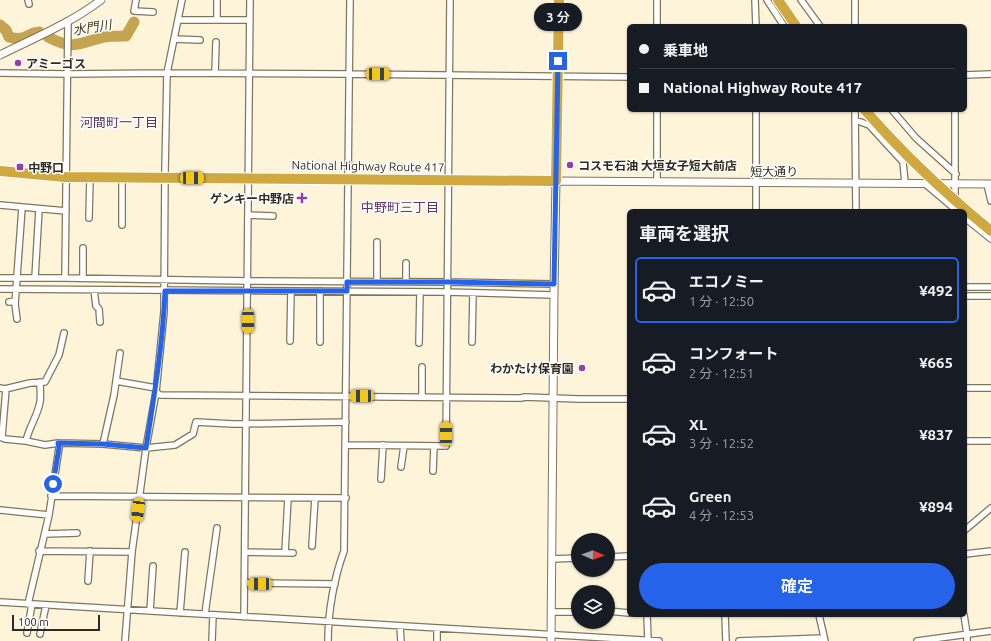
<!DOCTYPE html>
<html lang="ja">
<head>
<meta charset="utf-8">
<style>
	body { margin:0; font-family:Ubuntu,"Noto Sans JP",sans-serif; background:#20242c; color:#f1f3f6; height:100vh; display:flex; flex-direction:column; font-size:15px; white-space:nowrap }
	* { box-sizing:border-box; margin:0 }
	p { font-size:13px; color:#9ea1a6 }
	.icon { flex:none; width:22px; height:22px; fill:none; stroke:currentColor; stroke-width:2; stroke-linecap:round; stroke-linejoin:round }
	.map { position:relative; flex:1; overflow:hidden }
	.panel { position:absolute; left:627px; top:209px; width:340px; height:408px; display:flex; flex-direction:column; background:#171b24; border-radius:6px; box-shadow:0 1px 3px #0004 }
	.panel>* { flex:none }
	.top-card { position:absolute; left:627px; top:24px; width:340px; height:88px; border-radius:6px; box-shadow:0 1px 3px #0004; display:grid; align-content:center; height:88px; padding:0 12px; background:#171b24 }
	.needle { width:26px; rotate:92deg }
	.tools { position:absolute; left:571px; top:533px; display:grid; gap:8px }
	.tools a { display:grid; place-items:center; width:44px; height:44px; border-radius:50%; background:#171b24; box-shadow:0 1px 3px #0004; font-size:20px }
	.scale { position:absolute; left:12px; bottom:10px; width:88px; box-sizing:border-box; padding-left:4px; border:2px solid #302b1f; border-top:0; font-size:11px; line-height:14px; white-space:nowrap; color:#302b1f; -webkit-text-stroke:3px #fff; paint-order:stroke }
	.end { position:absolute; width:18px; height:18px; margin:-9px; border:5px solid #2563eb; background:#fff; box-shadow:0 0 0 2px #fff }
	.from { border-radius:50% }
	.bubble { position:absolute; height:28px; border-radius:14px; background:#171b24; box-shadow:0 1px 3px #0004; font-size:13px; font-weight:600; line-height:28px; text-align:center }
	.car { position:absolute; width:12px; height:24px; margin:-12px -6px; border-radius:5px; box-shadow:0 0 3px 1px #0007; background:linear-gradient(#f5c518 24%,#345 0 40%,#f5c518 0 76%,#345 0 86%,#f5c518 0) }
	.top-card b { display:flex; align-items:center; gap:14px; height:38px; font-size:15px }
	.top-card b+b { border-top:1px solid #363941 }
	.top-card i { width:10px; height:10px; background:#f1f3f6 }
	ul { padding:0; list-style:none }
	li { display:flex; align-items:center; gap:12px; height:66px; margin:0 8px 6px; padding:0 4px; border:2px solid transparent; border-radius:6px }
	li div { flex:1 }
	li b { display:block; font-size:15px }
	li em { font-style:normal; font-weight:600 }
	li.active { border-color:#2563eb }
	li>.icon { width:36px; height:36px; stroke-width:1.5 }
	h2 { padding:0 12px; font-size:18px; line-height:48px }
	.primary-button { display:flex; gap:8px; margin-top:auto; padding:8px 12px }
	.primary-button a { flex:1; height:46px; border-radius:24px; background:#2563eb; color:#fff; font-size:16px; font-weight:600; line-height:46px; text-align:center }
	.map>svg:first-child { display:block }
</style>
</head>
<body>
<div class="map">
<svg width="991" height="641" viewBox="0 0 991 641">
	<rect width="100%" height="100%" fill="#fef4da"/>
	<g fill="none" stroke-linecap="round" stroke-linejoin="round">
		<path stroke="#c4a450" stroke-width="11" d="M 0,25 L 6,30 L 9,37 C 27,42 26,33 39,32
			M 48,37 C 74,51 79,43 104,37 C 111,36 119,36 126,36 L 134,22"/>
		<g stroke="#827659" stroke-width="8">
			<path id="street" d="M 28,0 L 29,4
				M 136,0 L 134,11 L 153,12
				M 657,0 L 657,26
				M 755,0 L 756,26
				M 767,0 L 784,26
				M 801,0 L 820,26
				M 178,20 L 250,20
				M 217,20 L 217,0
				M 855,26 L 855,0
				M 174,39 L 200,40
				M 0,73 L 67,74 L 167,73 L 349,74 L 629,77
				M 215,73 L 216,42
				M 965,75 L 991,74
				M 855,110 L 856,211
				M 892,110 L 916,138 L 956,174
				M 955,110 L 955,211
				M 855,120 L 869,125 L 903,162 L 905,183
				M 657,182 L 657,110
				M 924,183 L 956,210
				M 987,184 L 991,201
				M 0,205 L 66,211
				M 756,211 L 756,110
				M 248,215 L 273,216
				M 89,218 L 90,177
				M 965,218 L 991,239
				M 122,225 L 122,177
				M 83,248 L 83,279
				M 406,263 L 406,282
				M 0,278 L 65,278 L 68,21
				M 35,278 L 39,209
				M 65,278 L 248,281 L 448,282 L 554,284
				M 377,282 L 377,242
				M 965,287 L 991,287
				M 0,289 L 447,292 L 553,295
				M 94,290 L 96,306 L 99,309 L 100,322
				M 965,296 L 991,296
				M 9,302 L 15,301
				M 17,319 L 15,304 L 22,208
				M 290,341 L 291,291
				M 320,342 L 320,291
				M 472,342 L 473,293
				M 419,343 L 420,292
				M 422,367 L 422,397
				M 116,381 L 156,388
				M 0,388 L 5,389 L 30,383 L 45,382 L 59,355 L 64,333
				M 965,388 L 991,388
				M 156,392 L 160,395 L 521,398 L 525,397 L 579,399 L 629,399
				M 0,437 L 5,439 L 26,441 L 45,445 L 58,443 L 103,444 L 146,448 L 175,445 L 193,434 L 196,422 L 233,424 L 346,422
				M 2,437 L 6,389
				M 26,441 C 29,427 38,415 40,402 C 41,396 40,389 40,382
				M 965,441 L 991,441
				M 103,444 L 114,395 L 120,353
				M 346,445 L 446,446 L 450,0
				M 401,467 L 404,446
				M 433,471 L 434,446
				M 381,479 L 383,445
				M 51,496 L 346,498
				M 0,510 L 49,515
				M 965,530 L 991,508
				M 45,534 L 77,533
				M 312,546 L 315,498
				M 39,551 L 132,552
				M 245,552 L 293,553
				M 285,553 L 288,498
				M 965,554 L 991,551
				M 608,557 L 629,556
				M 552,559 L 578,558
				M 88,581 L 90,551
				M 245,583 L 335,584
				M 0,602 L 659,641
				M 28,604 L 49,515 L 59,448 L 58,443
				M 150,611 L 153,566
				M 608,611 L 629,613
				M 551,612 L 578,612
				M 180,613 L 185,552
				M 205,614 L 217,528
				M 647,615 L 648,640
				M 725,615 L 726,641
				M 819,615 L 825,641
				M 964,615 L 967,634 L 967,641
				M 244,617 L 250,0
				M 400,626 L 401,641
				M 437,628 L 437,641
				M 27,633 L 32,604
				M 40,634 L 46,605
				M 125,641 L 132,552 L 146,448 L 156,392 L 164,312 L 165,170 L 167,73 L 182,0
				M 212,641 L 213,615
				M 328,641 C 328,612 334,578 344,551 L 350,0
				M 739,641 L 824,638
				M 917,641 L 991,631"/>
		</g>
		<g stroke="#827659" stroke-width="9">
			<path id="secondary" d="M 0,55 C 34,38 71,23 101,0
				M 551,641 L 554,291 L 556,181 L 991,184"/>
		</g>
		<g stroke="#fff" stroke-width="12">
			<path id="highway" d="M 778,0 L 796,26
				M 0,171 L 65,177 L 556,181 L 559,0"/>
		</g>
		<use href="#street" stroke="#fff" stroke-width="5.5"/>
		<use href="#secondary" stroke="#fff" stroke-width="7"/>
		<use href="#highway" stroke="#cfa83f" stroke-width="10"/>
		<g stroke="#fff" stroke-width="12" stroke-linecap="butt">
			<path id="highway-bridge" d="M 865,110 C 903,154 946,194 991,231"/>
		</g>
		<use href="#highway-bridge" stroke="#cfa83f" stroke-width="10"/>
	</g>
	<g fill="none" stroke-linecap="round" stroke-linejoin="round">
		<path stroke="#2563eb" stroke-width="5" d="M 53,484 L 59,448 L 58,443 L 103,444 L 146,448 C 154,396 163,344 165,291 L 347,291 L 347,282 L 448,282 L 554,284 L 558,61"/>
	</g>
	<g fill="#963eaa" stroke="#fff" stroke-width="1.5">
		<circle cx="18" cy="63" r="4"/>
		<circle cx="570" cy="165" r="4"/>
		<rect x="16" y="163" width="8" height="8" rx="2"/>
		<path d="M300 192h4v4h4v4h-4v4h-4v-4h-4v-4h4z"/>
		<circle cx="582" cy="368" r="4"/>
	</g>
	<g text-anchor="middle" dominant-baseline="central" stroke-width="3" stroke-linejoin="round" paint-order="stroke">
		<g font-size="12" font-weight="bold" fill="#302b1f" stroke="#fff" text-anchor="start">
			<text x="26" y="63">アミーゴス</text>
			<text x="578" y="165">コスモ石油 大垣女子短大前店</text>
			<text x="28" y="167">中野口</text>
			<text x="294" y="198" text-anchor="end">ゲンキー中野店</text>
			<text x="574" y="368" text-anchor="end">わかたけ保育園</text>
		</g>
		<g font-size="12" fill="#302b1f" stroke="#fff">
			<text transform="translate(368 166) rotate(1)">National Highway Route 417</text>
			<text x="774" y="171">短大通り</text>
		</g>
		<g font-size="13" font-style="italic" fill="#443712" stroke="#fff">
			<text transform="translate(92 27) rotate(-9)">水門川</text>
		</g>
		<g font-size="13" fill="#5d3368" stroke="#fff">
			<text x="119" y="122">河間町一丁目</text>
			<text x="400" y="207">中野町三丁目</text>
		</g>
	</g>
</svg>
<div class="tools">
<a><svg class="needle" viewBox="-14 -14 28 28"><path d="M0-13l5 13h-10z" fill="#e53935"/><path d="M0 13l5-13h-10z" fill="#9ea1a6"/></svg></a>
<a><svg class="icon" aria-label="layers" viewBox="0 0 24 24"><path d="M12 4l9 5-9 5-9-5zM3 14l9 5 9-5"/></svg></a>
</div>
<div class="scale">100 m</div>
<i class="end from" style="left:53px;top:484px"></i>
<i class="end" style="left:558px;top:61px"></i>
<div class="bubble" style="left:534px;top:3px;width:48px">3 分</div>
<i class="car" style="left:378px;top:74px;rotate:91deg"></i>
<i class="car" style="left:192px;top:178px;rotate:90deg"></i>
<i class="car" style="left:248px;top:321px;rotate:180deg"></i>
<i class="car" style="left:362px;top:396px;rotate:270deg"></i>
<i class="car" style="left:446px;top:434px;rotate:0deg"></i>
<i class="car" style="left:138px;top:510px;rotate:187deg"></i>
<i class="car" style="left:260px;top:584px;rotate:270deg"></i>
<div class="top-card">
<b><i class="from"></i>乗車地</b>
<b><i></i>National Highway Route 417</b>
</div>
<section class="panel">
<h2>車両を選択</h2>
<ul>
<li class="active"><svg class="icon" aria-label="car" viewBox="0 0 24 24"><path d="M5 17H2v-5l4-1 3-4h7l3 4 3 1v5h-3M9 17h6M6 11h13"/><circle cx="7" cy="17" r="2"/><circle cx="17" cy="17" r="2"/></svg><div><b>エコノミー</b><p>1 分 · 12:50</p></div><em>¥492</em></li>
<li><svg class="icon" aria-label="car" viewBox="0 0 24 24"><path d="M5 17H2v-5l4-1 3-4h7l3 4 3 1v5h-3M9 17h6M6 11h13"/><circle cx="7" cy="17" r="2"/><circle cx="17" cy="17" r="2"/></svg><div><b>コンフォート</b><p>2 分 · 12:51</p></div><em>¥665</em></li>
<li><svg class="icon" aria-label="car" viewBox="0 0 24 24"><path d="M5 17H2v-5l4-1 3-4h7l3 4 3 1v5h-3M9 17h6M6 11h13"/><circle cx="7" cy="17" r="2"/><circle cx="17" cy="17" r="2"/></svg><div><b>XL</b><p>3 分 · 12:52</p></div><em>¥837</em></li>
<li><svg class="icon" aria-label="car" viewBox="0 0 24 24"><path d="M5 17H2v-5l4-1 3-4h7l3 4 3 1v5h-3M9 17h6M6 11h13"/><circle cx="7" cy="17" r="2"/><circle cx="17" cy="17" r="2"/></svg><div><b>Green</b><p>4 分 · 12:53</p></div><em>¥894</em></li>
</ul>
<div class="primary-button"><a>確定</a></div>
</section>
</div>
</body>
</html>
